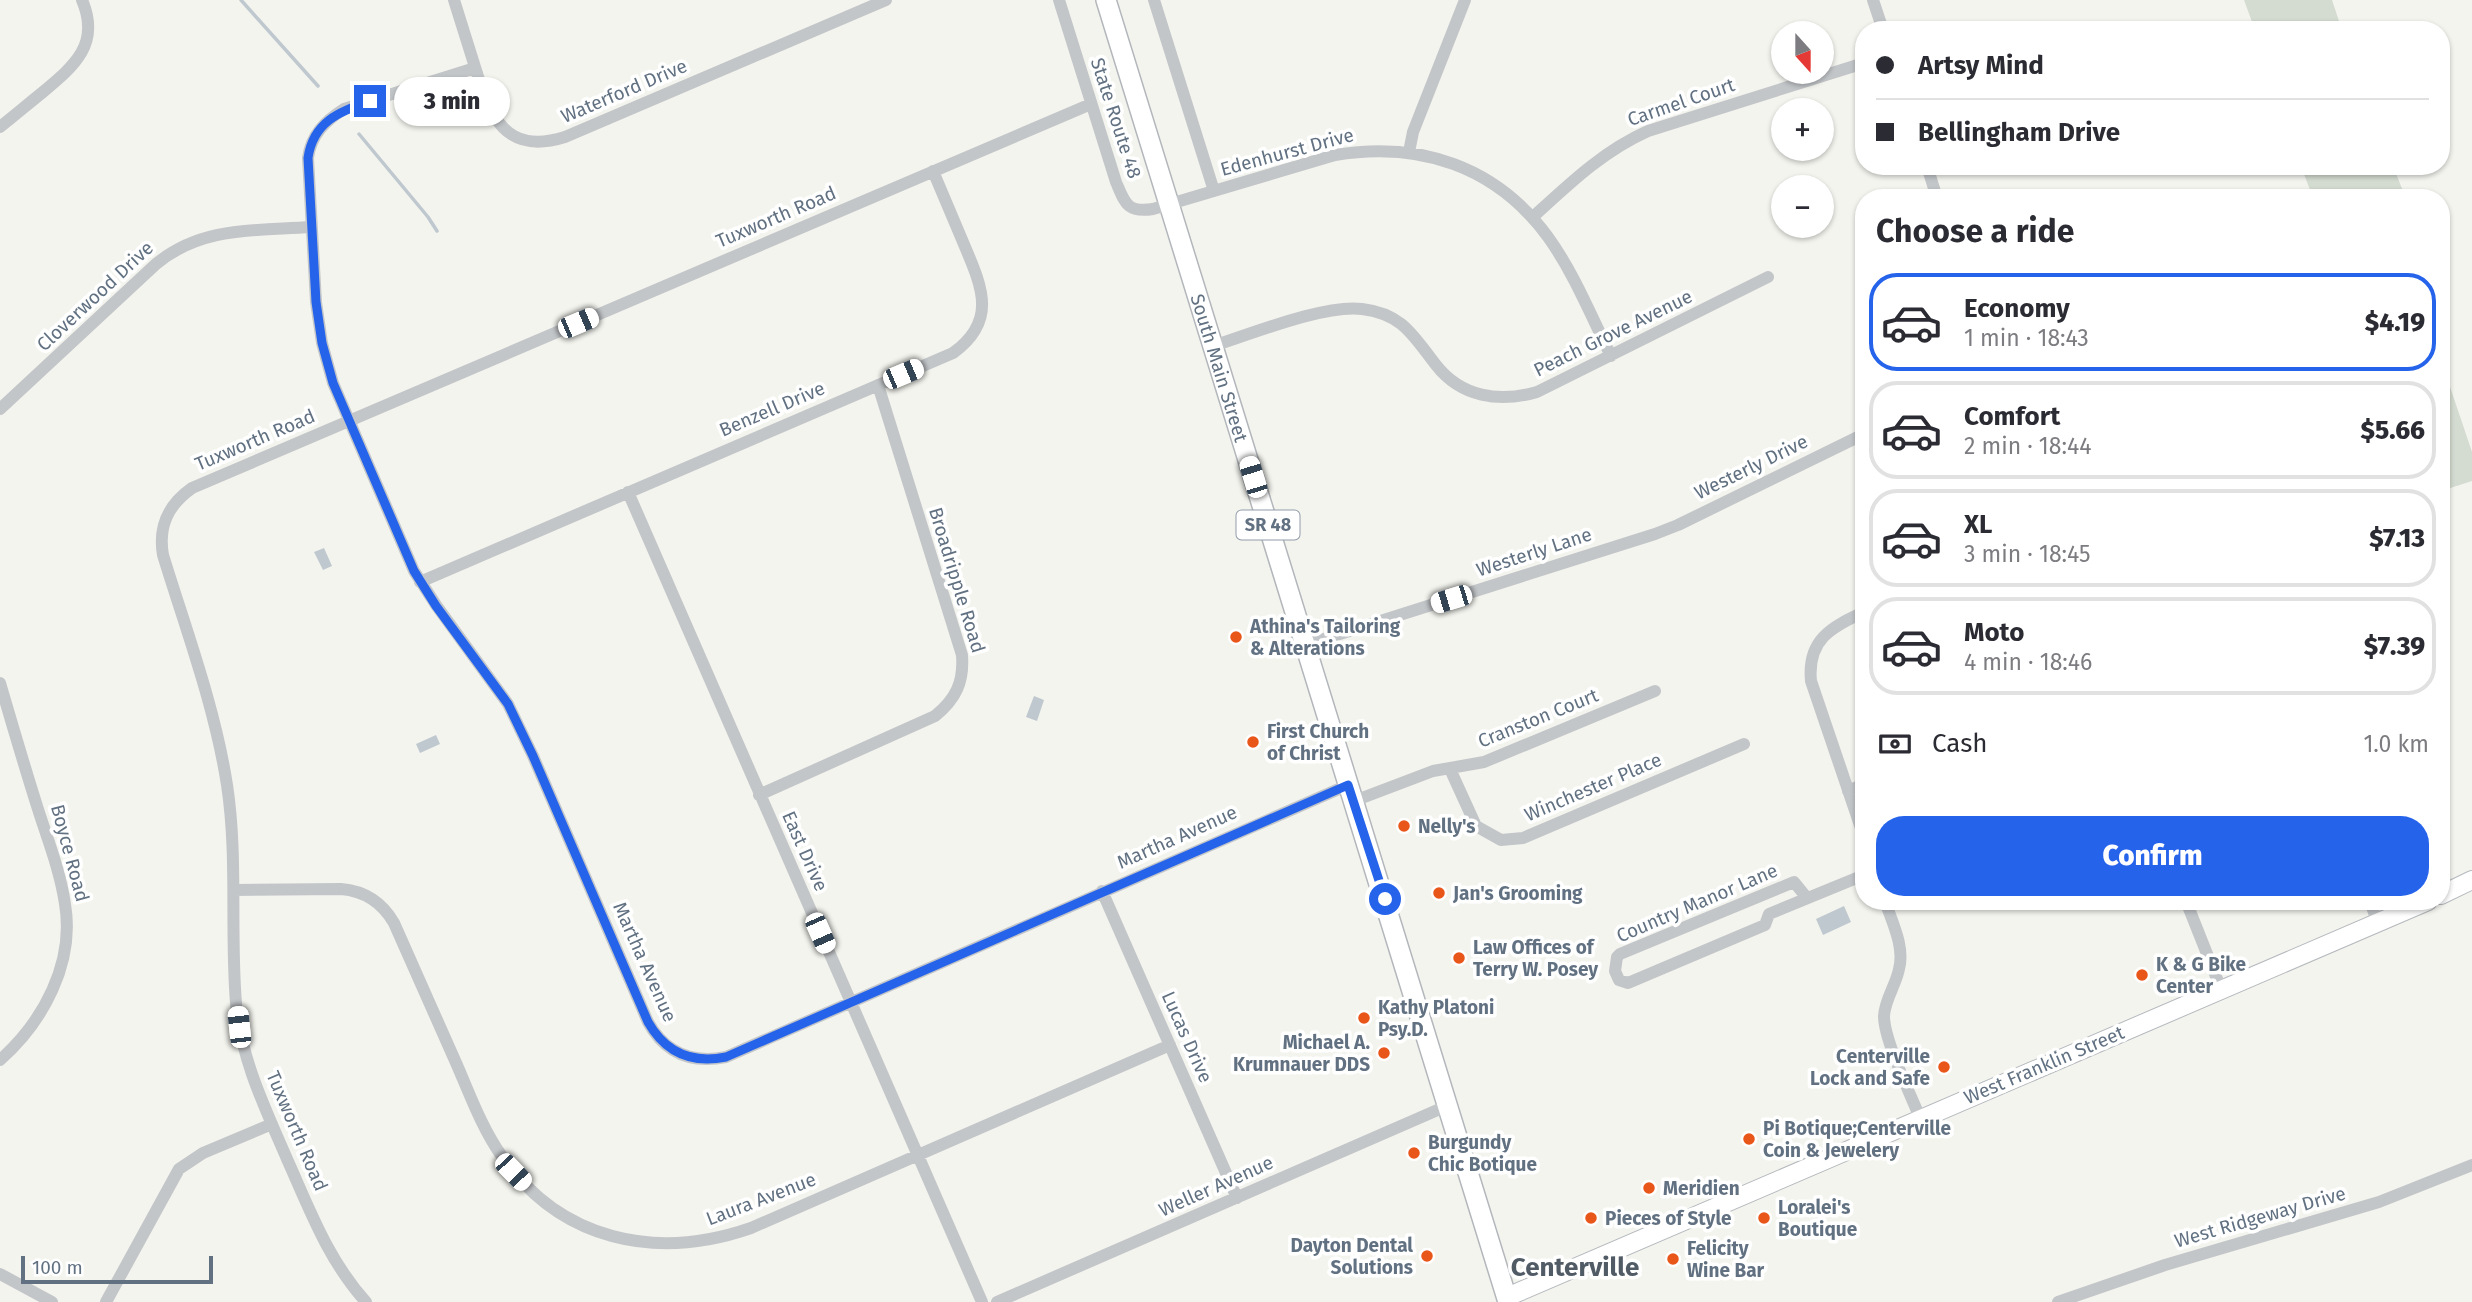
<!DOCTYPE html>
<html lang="en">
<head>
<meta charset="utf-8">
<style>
	body { margin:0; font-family:"Fira Sans",sans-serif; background:#f2f2f3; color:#2b2b33; height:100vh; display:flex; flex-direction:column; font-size:26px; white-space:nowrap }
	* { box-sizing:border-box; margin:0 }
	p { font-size:23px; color:#7c7c81 }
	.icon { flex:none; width:38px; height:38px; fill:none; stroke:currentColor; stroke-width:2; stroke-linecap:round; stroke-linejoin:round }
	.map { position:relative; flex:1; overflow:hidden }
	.panel { position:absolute; left:1855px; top:189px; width:595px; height:721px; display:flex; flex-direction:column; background:#fff; border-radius:28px; box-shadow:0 2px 5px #0004 }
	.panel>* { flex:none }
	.hud { position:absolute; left:1855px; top:21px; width:595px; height:154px; border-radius:28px; box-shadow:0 2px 5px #0004; display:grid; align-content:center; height:154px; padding:0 21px; background:#fff }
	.needle { width:46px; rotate:159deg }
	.fabs { position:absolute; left:1771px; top:21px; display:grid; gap:14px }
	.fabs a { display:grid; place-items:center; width:63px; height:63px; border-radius:50%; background:#fff; box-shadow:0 2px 5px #0004; font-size:35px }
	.scale { position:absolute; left:21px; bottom:18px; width:192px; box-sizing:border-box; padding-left:7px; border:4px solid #617182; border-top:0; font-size:19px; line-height:24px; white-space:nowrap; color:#617182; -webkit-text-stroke:5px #fff; paint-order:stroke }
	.end { position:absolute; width:32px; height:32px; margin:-16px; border:9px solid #2563eb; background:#fff; box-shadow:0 0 0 4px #fff }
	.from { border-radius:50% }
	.bubble { position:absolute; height:49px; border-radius:24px; background:#fff; box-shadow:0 2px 5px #0004; font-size:23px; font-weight:800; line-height:49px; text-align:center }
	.car { position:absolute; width:21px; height:42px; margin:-21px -10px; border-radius:9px; box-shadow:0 0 5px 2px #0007; background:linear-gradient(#fff 24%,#345 0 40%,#fff 0 76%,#345 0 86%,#fff 0) }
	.hud b { display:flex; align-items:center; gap:24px; height:66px; font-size:26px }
	.hud b+b { border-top:2px solid #e1e1e2 }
	.hud i { width:18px; height:18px; background:#2b2b33 }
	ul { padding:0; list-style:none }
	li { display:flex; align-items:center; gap:21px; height:98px; margin:0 14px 10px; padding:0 7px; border:4px solid #e1e1e2; border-radius:28px }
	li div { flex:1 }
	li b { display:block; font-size:26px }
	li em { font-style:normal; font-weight:800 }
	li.selected { border-color:#2563eb }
	li>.icon { width:63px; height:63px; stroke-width:1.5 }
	h2 { padding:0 21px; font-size:32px; line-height:84px }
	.pay { display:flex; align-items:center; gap:18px; height:77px; padding:0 21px; font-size:26px }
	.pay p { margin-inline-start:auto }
	.button { display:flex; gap:14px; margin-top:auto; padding:14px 21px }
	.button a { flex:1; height:80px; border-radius:28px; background:#2563eb; color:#fff; font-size:28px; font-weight:800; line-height:80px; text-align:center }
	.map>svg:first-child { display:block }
</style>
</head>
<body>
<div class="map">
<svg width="2472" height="1302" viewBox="0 0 2472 1302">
	<rect width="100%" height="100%" fill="#f4f4ef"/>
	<path fill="#d4dbd0" d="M 2244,0 L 2332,0 L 2342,30 L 2255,30 Z
		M 2301,166 L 2393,166 L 2403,191 L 2386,198 L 2313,198 Z
		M 2441,360 L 2472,452 L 2472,481 L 2441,491 Z"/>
	<path fill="#bec8ce" d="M 324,548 L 332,566 L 323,570 L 314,552 Z
		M 1034,696 L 1044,700 L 1037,721 L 1026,717 Z
		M 436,735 L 440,744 L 420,753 L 416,744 Z
		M 1844,906 L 1851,922 L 1823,935 L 1816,919 Z"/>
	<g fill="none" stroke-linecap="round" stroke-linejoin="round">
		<path stroke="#bec8ce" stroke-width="3.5" d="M 241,0 L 318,86
			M 359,134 L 428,217 L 437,231"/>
		<g stroke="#b5b9be" stroke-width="20">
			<path id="secondary" d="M 2441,895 L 2472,880
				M 1507,1297 L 2428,901"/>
		</g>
		<g stroke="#b3b7bb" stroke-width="22">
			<g id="primary">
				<path id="s1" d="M 1106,0 L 1508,1302"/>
			</g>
		</g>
		<path stroke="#c3c6c9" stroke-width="12" d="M 454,0 C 461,22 468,45 475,67 C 490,115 504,156 565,137 L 886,0
			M 1059,0 L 1116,182 C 1125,203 1127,213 1153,209 L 1335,155 C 1420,141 1496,166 1548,237 C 1574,273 1591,316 1611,356
			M 1154,0 L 1214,191
			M 1873,0 L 1883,30
			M 475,68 L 344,109 C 325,121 311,135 308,158 L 316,302 L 322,343 L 333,383 L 414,571 L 436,605 L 508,704 L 533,756 L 648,1022 C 665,1053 691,1064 726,1057 L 1348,785
			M 0,127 C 14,116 28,104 43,92 C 74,66 101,44 82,0
			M 1409,152 L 1413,132 L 1465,0
			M 1927,166 L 1937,198
			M 1533,217 C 1569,184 1603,151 1648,131 L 1864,63
			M 1213,346 C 1251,334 1325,304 1362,309 C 1403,314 1413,336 1436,365 C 1461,397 1499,403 1537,392 L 1768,277
			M 0,409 L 156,264 C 202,226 255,231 311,227
			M 628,492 L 982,1302
			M 420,582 L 953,353 C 999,320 981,285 963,242 C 953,218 943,195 933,171
			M 1864,612 C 1831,627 1807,640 1811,681 L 1864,837
			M 1305,645 L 1655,534 L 1678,525 L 1864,434
			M 0,683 C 12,724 24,765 37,806 C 47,838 60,870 65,904 C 75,963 43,1022 0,1060
			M 1450,769 L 1476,826 L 1501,840 L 1523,838 L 1744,744
			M 1848,791 L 1864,784
			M 759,795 L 935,716 C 956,699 964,682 962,655 L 878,385
			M 1354,801 L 1433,771 L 1484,762 L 1655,691
			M 234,890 L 341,889 C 365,891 382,902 394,923 C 415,970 436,1017 457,1065 C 470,1095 482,1128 501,1155 C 560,1241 656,1261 751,1228 L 1170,1045
			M 1102,891 L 1237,1198
			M 1807,898 L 1794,882 L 1620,954 L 1617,957 L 1615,971 L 1619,980 L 1628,983 L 1765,925 L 1769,914 L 1864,875
			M 1885,901 C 1892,922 1905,947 1899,969 C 1896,985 1885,999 1884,1016 C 1884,1040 1910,1093 1920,1118
			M 2186,901 L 2221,989
			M 2370,901 L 2378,924
			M 0,1274 L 52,1302
			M 106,1302 L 179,1169 L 203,1153 L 272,1124
			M 366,1302 C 328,1260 310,1210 287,1159 C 265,1108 241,1059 236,1003 C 230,930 238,857 227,785 C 215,707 186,630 163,555 C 158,526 168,505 192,488 L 1091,104
			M 997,1302 L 1449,1105
			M 2058,1302 L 2165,1265 L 2379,1202 L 2472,1165"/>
		<use href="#secondary" stroke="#fff" stroke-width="18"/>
		<use href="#primary" stroke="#fff" stroke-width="19"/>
	</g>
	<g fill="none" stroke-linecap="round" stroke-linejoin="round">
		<path stroke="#2563eb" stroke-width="9" d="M 370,101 C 340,111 313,122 308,158 L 316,302 L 322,343 L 333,383 L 414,571 L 436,606 L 508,704 L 533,756 L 648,1022 C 665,1052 691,1064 726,1057 L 1348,785 L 1385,899"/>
	</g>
	<g fill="#e95619" stroke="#fff" stroke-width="2.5">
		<circle cx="1236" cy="637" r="7"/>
		<circle cx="1253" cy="742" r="7"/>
		<circle cx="1404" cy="826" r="7"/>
		<circle cx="1439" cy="893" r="7"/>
		<circle cx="1459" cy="958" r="7"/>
		<circle cx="2142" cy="975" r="7"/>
		<circle cx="1364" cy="1018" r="7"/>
		<circle cx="1384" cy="1053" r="7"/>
		<circle cx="1944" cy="1067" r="7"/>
		<circle cx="1749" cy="1139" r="7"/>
		<circle cx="1414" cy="1153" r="7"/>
		<circle cx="1649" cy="1188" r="7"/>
		<circle cx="1591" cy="1218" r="7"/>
		<circle cx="1764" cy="1218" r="7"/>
		<circle cx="1427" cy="1256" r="7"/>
		<circle cx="1673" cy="1259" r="7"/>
	</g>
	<g text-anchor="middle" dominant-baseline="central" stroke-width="7" stroke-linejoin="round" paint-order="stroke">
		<rect fill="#fff" stroke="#909ca8" stroke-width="2" x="1236.5" y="510.5" width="63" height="29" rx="5"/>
		<g font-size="18" font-weight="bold" fill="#617182">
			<text x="1268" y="525">SR 48</text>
		</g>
		<g font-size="19" fill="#617182" stroke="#fff">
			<text transform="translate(624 91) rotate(-23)">Waterford Drive</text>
			<text transform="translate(1681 102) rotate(-19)">Carmel Court</text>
			<text transform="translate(1116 118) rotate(72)">State Route 48</text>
			<text transform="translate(1287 152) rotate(-15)">Edenhurst Drive</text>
			<text transform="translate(776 217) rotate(-23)">Tuxworth Road</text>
			<text transform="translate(95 296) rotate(-43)">Cloverwood Drive</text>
			<text transform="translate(1613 333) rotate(-26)">Peach Grove Avenue</text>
			<text stroke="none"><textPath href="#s1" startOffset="385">South Main Street</textPath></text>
			<text transform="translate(772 409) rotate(-23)">Benzell Drive</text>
			<text transform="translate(255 440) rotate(-23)">Tuxworth Road</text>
			<text transform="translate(1751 467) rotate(-26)">Westerly Drive</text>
			<text transform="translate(1534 552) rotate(-18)">Westerly Lane</text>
			<text transform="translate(957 580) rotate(73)">Broadripple Road</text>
			<text transform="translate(1538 718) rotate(-22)">Cranston Court</text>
			<text transform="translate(1593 787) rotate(-23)">Winchester Place</text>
			<text transform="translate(1177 837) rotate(-24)">Martha Avenue</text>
			<text transform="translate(805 851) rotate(66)">East Drive</text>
			<text transform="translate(70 853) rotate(75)">Boyce Road</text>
			<text transform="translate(1697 903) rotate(-23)">Country Manor Lane</text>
			<text transform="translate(645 962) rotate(66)">Martha Avenue</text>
			<text transform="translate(1187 1037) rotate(66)">Lucas Drive</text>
			<text transform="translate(2044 1065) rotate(-23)">West Franklin Street</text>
			<text transform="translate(297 1131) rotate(67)">Tuxworth Road</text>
			<text transform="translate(1216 1186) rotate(-24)">Weller Avenue</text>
			<text transform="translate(761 1199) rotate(-21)">Laura Avenue</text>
			<text transform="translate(2260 1217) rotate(-16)">West Ridgeway Drive</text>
		</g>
		<g font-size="19" font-weight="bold" fill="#617182" stroke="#fff" text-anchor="start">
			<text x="1250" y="626">Athina's Tailoring<tspan x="1250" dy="22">&amp; Alterations</tspan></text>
			<text x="1267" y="731">First Church<tspan x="1267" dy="22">of Christ</tspan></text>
			<text x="1418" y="826">Nelly's</text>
			<text x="1453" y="893">Jan's Grooming</text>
			<text x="1473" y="947">Law Offices of<tspan x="1473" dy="22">Terry W. Posey</tspan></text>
			<text x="2156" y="964">K &amp; G Bike<tspan x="2156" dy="22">Center</tspan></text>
			<text x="1378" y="1007">Kathy Platoni<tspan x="1378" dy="22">Psy.D.</tspan></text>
			<text x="1370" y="1042" text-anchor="end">Michael A.<tspan x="1370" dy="22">Krumnauer DDS</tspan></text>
			<text x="1930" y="1056" text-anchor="end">Centerville<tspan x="1930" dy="22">Lock and Safe</tspan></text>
			<text x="1763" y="1128">Pi Botique;Centerville<tspan x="1763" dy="22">Coin &amp; Jewelery</tspan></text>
			<text x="1428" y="1142">Burgundy<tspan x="1428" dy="22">Chic Botique</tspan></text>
			<text x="1663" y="1188">Meridien</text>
			<text x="1778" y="1207">Loralei's<tspan x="1778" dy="22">Boutique</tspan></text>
			<text x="1605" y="1218">Pieces of Style</text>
			<text x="1413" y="1245" text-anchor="end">Dayton Dental<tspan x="1413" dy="22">Solutions</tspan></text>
			<text x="1687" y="1248">Felicity<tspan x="1687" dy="22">Wine Bar</tspan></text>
		</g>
		<g font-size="26" font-weight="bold" fill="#505b66" stroke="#fff">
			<text x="1575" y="1267">Centerville</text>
		</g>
	</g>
</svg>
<div class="fabs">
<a><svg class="needle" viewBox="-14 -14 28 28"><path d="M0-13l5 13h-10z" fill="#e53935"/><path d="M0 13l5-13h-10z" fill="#7c7c81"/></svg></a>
<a>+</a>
<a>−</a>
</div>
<div class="scale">100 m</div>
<i class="end from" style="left:1385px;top:899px"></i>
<i class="end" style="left:370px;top:101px"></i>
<div class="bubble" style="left:394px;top:77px;width:116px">3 min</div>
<i class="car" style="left:578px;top:323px;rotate:67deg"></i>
<i class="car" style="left:903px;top:374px;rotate:67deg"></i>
<i class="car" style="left:1253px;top:477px;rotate:343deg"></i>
<i class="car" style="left:1451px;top:599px;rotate:253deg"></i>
<i class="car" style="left:820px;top:933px;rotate:156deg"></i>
<i class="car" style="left:239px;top:1027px;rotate:354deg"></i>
<i class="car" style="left:513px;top:1172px;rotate:136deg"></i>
<div class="hud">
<b><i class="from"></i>Artsy Mind</b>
<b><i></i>Bellingham Drive</b>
</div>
<section class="panel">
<h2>Choose a ride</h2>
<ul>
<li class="selected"><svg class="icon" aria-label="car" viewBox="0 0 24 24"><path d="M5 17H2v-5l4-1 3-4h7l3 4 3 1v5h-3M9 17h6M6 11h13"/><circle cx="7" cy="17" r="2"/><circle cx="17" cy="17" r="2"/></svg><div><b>Economy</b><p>1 min · 18:43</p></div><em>$4.19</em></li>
<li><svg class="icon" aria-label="car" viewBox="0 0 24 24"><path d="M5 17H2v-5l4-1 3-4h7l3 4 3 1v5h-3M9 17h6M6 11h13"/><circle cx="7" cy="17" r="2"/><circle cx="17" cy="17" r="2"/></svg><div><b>Comfort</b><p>2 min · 18:44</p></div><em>$5.66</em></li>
<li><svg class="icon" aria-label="car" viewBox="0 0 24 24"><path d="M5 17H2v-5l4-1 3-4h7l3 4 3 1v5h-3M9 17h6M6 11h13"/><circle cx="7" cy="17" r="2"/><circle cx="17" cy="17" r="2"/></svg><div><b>XL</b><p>3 min · 18:45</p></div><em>$7.13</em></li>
<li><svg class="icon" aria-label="car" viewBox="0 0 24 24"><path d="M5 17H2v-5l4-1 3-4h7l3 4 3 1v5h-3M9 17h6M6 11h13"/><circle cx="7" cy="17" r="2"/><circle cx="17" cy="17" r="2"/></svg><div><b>Moto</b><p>4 min · 18:46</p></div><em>$7.39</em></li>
</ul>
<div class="pay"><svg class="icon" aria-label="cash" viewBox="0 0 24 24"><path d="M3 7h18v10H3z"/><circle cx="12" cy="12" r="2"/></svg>Cash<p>1.0 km</p></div>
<div class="button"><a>Confirm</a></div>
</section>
</div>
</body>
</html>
